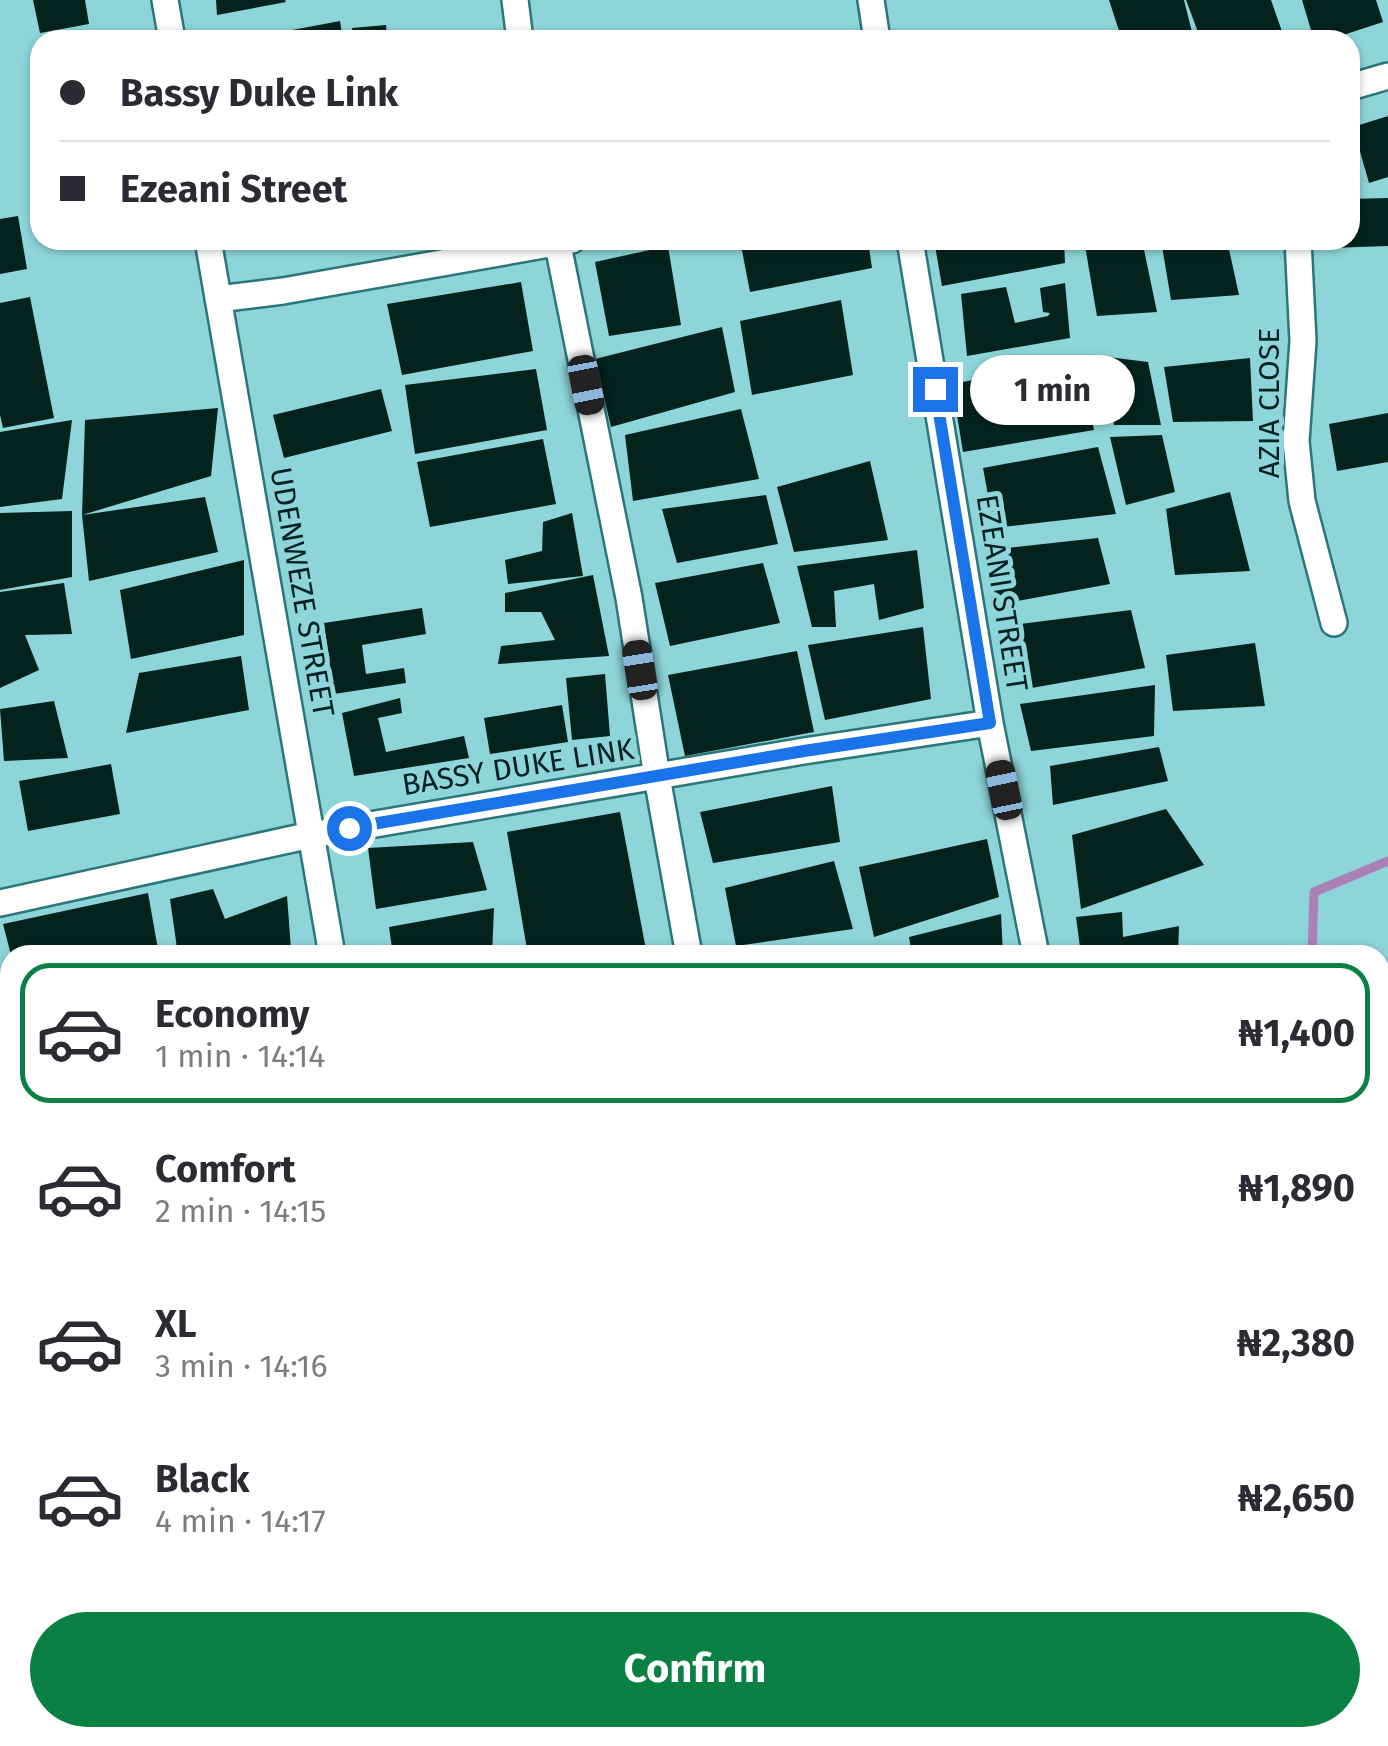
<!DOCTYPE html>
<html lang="en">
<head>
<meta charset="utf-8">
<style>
	body { margin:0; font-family:"Fira Sans",sans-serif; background:#f2f2f3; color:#2b2b33; height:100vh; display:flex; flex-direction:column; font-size:38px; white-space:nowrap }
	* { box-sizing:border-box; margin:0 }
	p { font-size:32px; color:#7c7c81 }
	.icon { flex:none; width:55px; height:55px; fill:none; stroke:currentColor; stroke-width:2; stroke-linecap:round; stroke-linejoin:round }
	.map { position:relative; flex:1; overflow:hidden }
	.sheet { position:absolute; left:0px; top:945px; width:1390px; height:802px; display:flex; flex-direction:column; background:#fff; border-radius:30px 30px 0 0; box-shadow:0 2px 8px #0004 }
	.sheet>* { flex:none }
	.hud { position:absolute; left:30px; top:30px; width:1330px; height:220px; border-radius:30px; box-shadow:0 2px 8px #0004; display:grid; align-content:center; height:220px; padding:0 30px; background:#fff }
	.end { position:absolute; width:45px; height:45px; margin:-22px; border:12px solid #1a73e8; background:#fff; box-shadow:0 0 0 5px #fff }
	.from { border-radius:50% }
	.bubble { position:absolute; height:70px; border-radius:35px; background:#fff; box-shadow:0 2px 8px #0004; font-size:32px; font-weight:700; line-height:70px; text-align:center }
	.car { position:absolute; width:30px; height:60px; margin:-30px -15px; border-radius:12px; box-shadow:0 0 8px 2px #0007; background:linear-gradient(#222 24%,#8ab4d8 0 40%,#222 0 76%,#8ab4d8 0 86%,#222 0) }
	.hud b { display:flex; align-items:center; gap:35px; height:95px; font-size:38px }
	.hud b+b { border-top:2px solid #e1e1e2 }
	.hud i { width:25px; height:25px; background:#2b2b33 }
	ul { padding:18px 0 0; list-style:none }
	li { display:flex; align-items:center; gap:30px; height:140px; margin:0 20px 15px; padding:0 10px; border:5px solid transparent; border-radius:30px }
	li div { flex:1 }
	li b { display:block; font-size:38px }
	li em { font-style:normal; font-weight:700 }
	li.current { border-color:#0b8043 }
	li>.icon { width:90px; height:90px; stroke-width:1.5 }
	.action { display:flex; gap:20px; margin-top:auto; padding:20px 30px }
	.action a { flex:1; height:115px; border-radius:60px; background:#0b8043; color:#fff; font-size:40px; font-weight:700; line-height:115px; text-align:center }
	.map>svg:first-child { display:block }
</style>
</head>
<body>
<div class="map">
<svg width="1388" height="1746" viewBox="0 0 1388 1746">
	<rect width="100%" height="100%" fill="#8dd5d9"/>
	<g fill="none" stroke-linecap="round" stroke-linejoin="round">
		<path stroke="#ab80b7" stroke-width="9" d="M 1312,955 L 1314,892 L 1388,861
			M 1380,1248 L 1388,1265"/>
	</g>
	<path fill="#04231d" d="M 33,0 L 85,0 L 89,24 L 40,33 Z
		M 216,0 L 285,0 L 286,2 L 217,15 Z
		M 1109,0 L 1184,0 L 1194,40 L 1122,40 Z
		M 1186,0 L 1271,0 L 1285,40 L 1201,40 Z
		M 1302,0 L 1376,0 L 1383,22 L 1328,40 L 1314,40 Z
		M 340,21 L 343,40 L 251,40 L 250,38 Z
		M 386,25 L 387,40 L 354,40 L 352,28 Z
		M 418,35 L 418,40 L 392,40 L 392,37 Z
		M 1388,116 L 1388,177 L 1369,183 L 1353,127 Z
		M 1388,198 L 1388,246 L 1330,248 L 1329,240 L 1350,240 L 1350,199 Z
		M 18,216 L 27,269 L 0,274 L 0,219 Z
		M 740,240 L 868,240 L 872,268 L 750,292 Z
		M 934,240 L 1064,240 L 1065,263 L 942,286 Z
		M 1084,240 L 1142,240 L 1157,312 L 1097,316 Z
		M 1161,240 L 1227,240 L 1239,295 L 1171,300 Z
		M 668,246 L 681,325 L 609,336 L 595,262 Z
		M 521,282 L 533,351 L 402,375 L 387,304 Z
		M 1065,283 L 1070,338 L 967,356 L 961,294 L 1006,287 L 1015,323 L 1048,316 L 1050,313 L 1043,312 L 1040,288 Z
		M 30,297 L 54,418 L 3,428 L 0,415 L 0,303 Z
		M 841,300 L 853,375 L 752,395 L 740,321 Z
		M 722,327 L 735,392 L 611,427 L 595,359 Z
		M 1100,356 L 1148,362 L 1161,425 L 1114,425 Z
		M 1250,358 L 1253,421 L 1173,422 L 1164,367 Z
		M 1079,360 L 1094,430 L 963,452 L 952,384 Z
		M 536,369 L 547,430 L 415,454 L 405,385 Z
		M 381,389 L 392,431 L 284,458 L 273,415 Z
		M 218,408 L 211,476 L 82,515 L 85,420 Z
		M 741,409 L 759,479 L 633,501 L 625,435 Z
		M 1388,413 L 1388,462 L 1337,471 L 1329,424 Z
		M 72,420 L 62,499 L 0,507 L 0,432 Z
		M 1162,435 L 1175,492 L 1126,505 L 1110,437 Z
		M 543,439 L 556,504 L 430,527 L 417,462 Z
		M 1098,447 L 1116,514 L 994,528 L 983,468 Z
		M 870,461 L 888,540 L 794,552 L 777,487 Z
		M 1230,492 L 1250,571 L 1175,575 L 1166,509 Z
		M 766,495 L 778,544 L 677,563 L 662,509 Z
		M 205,497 L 218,552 L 89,581 L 82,515 Z
		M 72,511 L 72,577 L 0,590 L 0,513 Z
		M 572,513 L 583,576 L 508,584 L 505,560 L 542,551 L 543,522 Z
		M 1098,538 L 1110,584 L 996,605 L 989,550 Z
		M 917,550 L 924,608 L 879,620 L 874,584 L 834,591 L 836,627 L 812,627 L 797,566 Z
		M 244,560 L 244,635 L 131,659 L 120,590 Z
		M 763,563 L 780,623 L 670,646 L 655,583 Z
		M 593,575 L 609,656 L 498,664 L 501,646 L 555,640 L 541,612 L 505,612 L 505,593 Z
		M 64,583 L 72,634 L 25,635 L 39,670 L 0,688 L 0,592 Z
		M 422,608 L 426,634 L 362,645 L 366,674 L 404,668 L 406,683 L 334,694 L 324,623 Z
		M 1131,610 L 1145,668 L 1020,690 L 1011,625 Z
		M 923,627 L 931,699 L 825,720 L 808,645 Z
		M 1255,643 L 1265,706 L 1173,711 L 1166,655 Z
		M 797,651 L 814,732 L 685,756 L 668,675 Z
		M 241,656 L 249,710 L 126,733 L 139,673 Z
		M 605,674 L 610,736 L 572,740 L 566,678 Z
		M 1155,685 L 1154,736 L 1031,751 L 1020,704 Z
		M 400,698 L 402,713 L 378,718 L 386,752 L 464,736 L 469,758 L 354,776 L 342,713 Z
		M 54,701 L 68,758 L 4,761 L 0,709 Z
		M 562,705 L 568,742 L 490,754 L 484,718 Z
		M 1159,747 L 1168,781 L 1053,805 L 1050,766 Z
		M 111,764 L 120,814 L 28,831 L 19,781 Z
		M 832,786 L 840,842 L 713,863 L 700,812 Z
		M 1166,809 L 1204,865 L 1081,909 L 1072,835 Z
		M 620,812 L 647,955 L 528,955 L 507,832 Z
		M 987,839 L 999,897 L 874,937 L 859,867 Z
		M 473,842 L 487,890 L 376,909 L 368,848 Z
		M 834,861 L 853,929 L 736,946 L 725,888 Z
		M 213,889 L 225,919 L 287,896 L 291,949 L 262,955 L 178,955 L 170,899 Z
		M 148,893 L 159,955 L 11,955 L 3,924 Z
		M 494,908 L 492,955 L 393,955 L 389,927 Z
		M 1122,912 L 1123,937 L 1179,926 L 1178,955 L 1081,955 L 1076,917 Z
		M 1001,914 L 1003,955 L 912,955 L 909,937 Z
		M 182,1738 L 246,1738 L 247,1746 L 170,1746 L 170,1741 Z
		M 292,1738 L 349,1738 L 349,1746 L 293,1746 Z
		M 434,1738 L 512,1738 L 513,1746 L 436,1746 Z
		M 528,1738 L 867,1738 L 866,1746 L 530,1746 Z"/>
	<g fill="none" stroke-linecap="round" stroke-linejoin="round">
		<g stroke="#2b7679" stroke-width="30">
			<path id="street" d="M 165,0 L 172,40
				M 515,0 L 520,40
				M 871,0 L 877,40
				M 1350,87 L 1388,76
				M 208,240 L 332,955
				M 557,240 L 629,598 L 657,777 L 689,955
				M 910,240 L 990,723 L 1036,955
				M 1298,240 L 1303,341 L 1296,441 L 1302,501 L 1334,623
				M 218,299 L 283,291 L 572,240
				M 0,903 L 311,835 L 804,751 L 990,723
				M 0,1404 L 10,1403
				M 0,1732 L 10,1730"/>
		</g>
		<g stroke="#59a154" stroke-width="45">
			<path id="primary" d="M 0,1102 L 10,1159
				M 0,1560 L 10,1615
				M 32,1738 L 34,1746
				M 111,1738 L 113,1746"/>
		</g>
		<use href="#street" stroke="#fff" stroke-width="25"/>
		<use href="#primary" stroke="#b8f0a9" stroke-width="40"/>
	</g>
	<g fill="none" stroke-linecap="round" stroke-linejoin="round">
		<path stroke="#1a73e8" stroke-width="12" d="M 349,828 L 804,751 L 990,723 L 935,389"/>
	</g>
	<g text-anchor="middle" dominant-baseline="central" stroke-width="10" stroke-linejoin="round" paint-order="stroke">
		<g font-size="30" fill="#022122" stroke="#8dd5d9">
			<text transform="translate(1269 403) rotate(-90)">AZIA CLOSE</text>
			<text transform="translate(302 592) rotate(80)">UDENWEZE STREET</text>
			<text transform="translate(1002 593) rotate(81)">EZEANI STREET</text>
			<text transform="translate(518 767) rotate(-9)">BASSY DUKE LINK</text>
		</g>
	</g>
</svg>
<i class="end from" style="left:349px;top:828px"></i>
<i class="end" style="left:935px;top:389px"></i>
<div class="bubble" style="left:970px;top:355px;width:165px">1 min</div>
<i class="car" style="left:586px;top:385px;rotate:169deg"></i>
<i class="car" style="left:640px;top:670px;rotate:351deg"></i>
<i class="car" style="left:1004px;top:790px;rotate:348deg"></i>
<div class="hud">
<b><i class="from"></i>Bassy Duke Link</b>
<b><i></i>Ezeani Street</b>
</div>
<section class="sheet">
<ul>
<li class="current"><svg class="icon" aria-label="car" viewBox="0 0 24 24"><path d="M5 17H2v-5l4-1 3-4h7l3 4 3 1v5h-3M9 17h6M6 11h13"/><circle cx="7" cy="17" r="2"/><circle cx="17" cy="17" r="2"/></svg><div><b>Economy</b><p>1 min · 14:14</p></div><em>₦1,400</em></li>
<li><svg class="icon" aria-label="car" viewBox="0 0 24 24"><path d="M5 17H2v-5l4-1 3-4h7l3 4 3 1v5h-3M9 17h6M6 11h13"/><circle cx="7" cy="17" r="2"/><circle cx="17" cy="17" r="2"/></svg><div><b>Comfort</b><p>2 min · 14:15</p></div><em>₦1,890</em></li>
<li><svg class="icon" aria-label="car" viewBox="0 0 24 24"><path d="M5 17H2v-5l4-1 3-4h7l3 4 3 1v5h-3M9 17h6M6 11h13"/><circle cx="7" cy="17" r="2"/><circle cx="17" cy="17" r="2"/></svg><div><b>XL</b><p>3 min · 14:16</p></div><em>₦2,380</em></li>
<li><svg class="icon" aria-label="car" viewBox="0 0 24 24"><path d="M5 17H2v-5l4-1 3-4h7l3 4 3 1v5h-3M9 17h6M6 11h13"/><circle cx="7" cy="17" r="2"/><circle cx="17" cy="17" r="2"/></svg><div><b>Black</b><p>4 min · 14:17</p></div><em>₦2,650</em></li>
</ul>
<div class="action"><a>Confirm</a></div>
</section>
</div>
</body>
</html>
